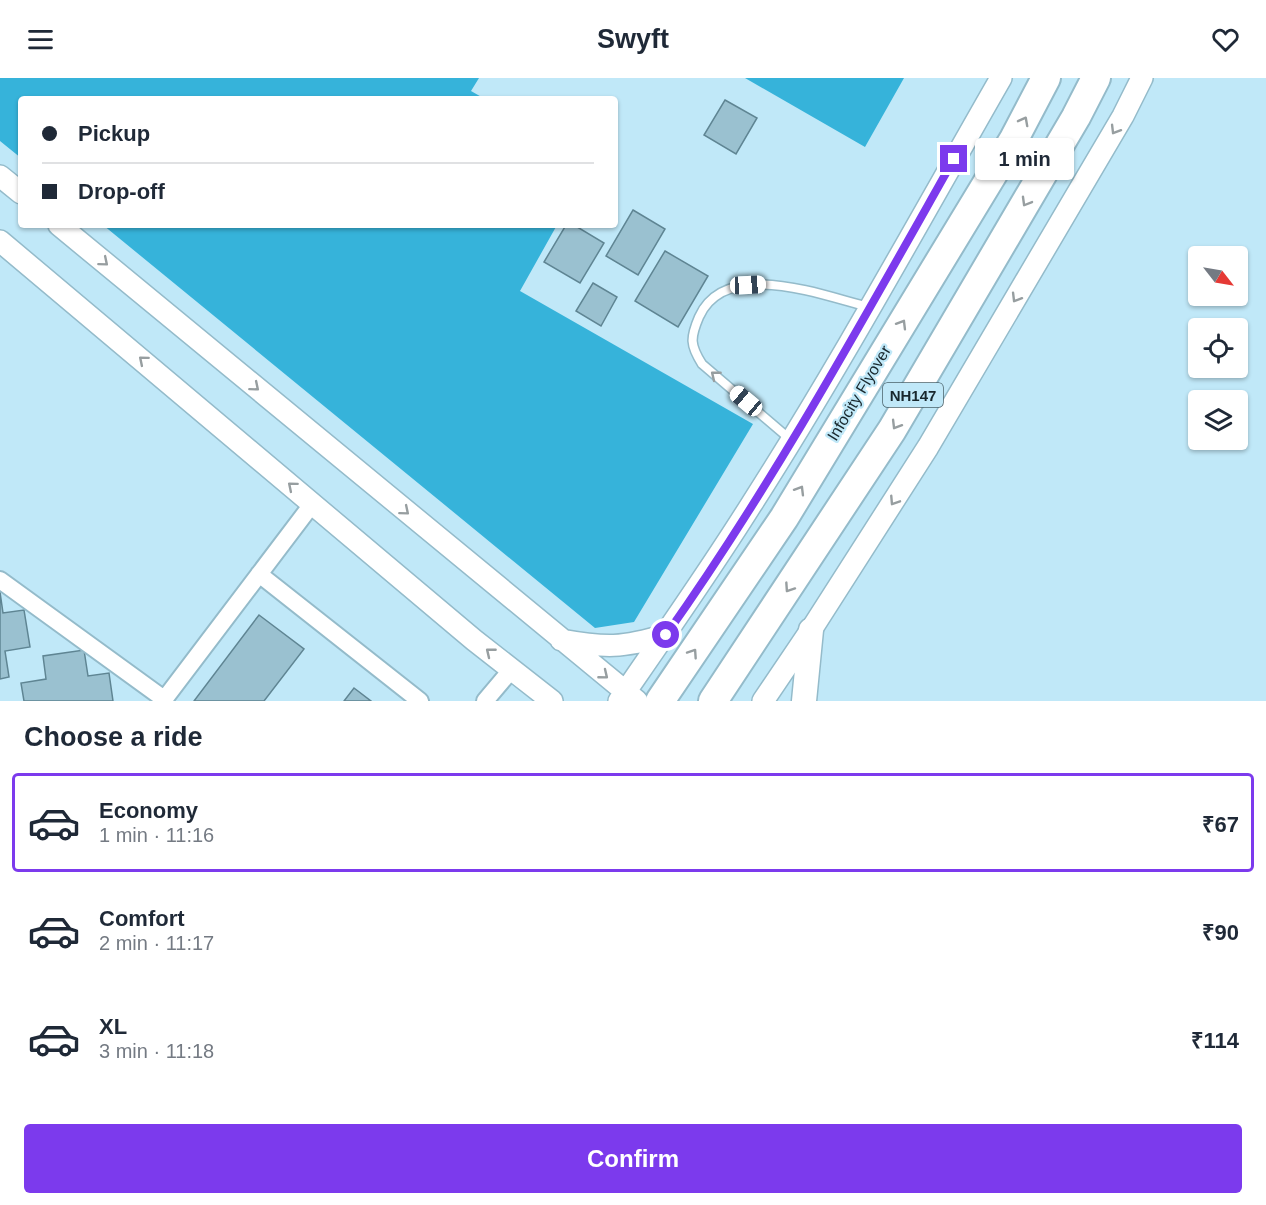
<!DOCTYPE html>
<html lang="en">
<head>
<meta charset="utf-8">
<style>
	body { margin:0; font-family:Helvetica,sans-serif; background:#f2f2f3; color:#1f2937; height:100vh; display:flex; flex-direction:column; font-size:22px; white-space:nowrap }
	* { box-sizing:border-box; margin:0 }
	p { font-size:20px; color:#747a83 }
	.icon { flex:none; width:33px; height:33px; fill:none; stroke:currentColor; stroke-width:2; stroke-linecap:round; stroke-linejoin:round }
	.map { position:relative; height:623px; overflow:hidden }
	.details { display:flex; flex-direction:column; background:#fff; flex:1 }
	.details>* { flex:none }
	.banner { position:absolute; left:18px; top:18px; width:600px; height:132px; border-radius:6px; box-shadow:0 2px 4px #0004; display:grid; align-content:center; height:132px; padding:0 24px; background:#fff }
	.needle { width:39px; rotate:121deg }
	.fabs { position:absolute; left:1188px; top:168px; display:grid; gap:12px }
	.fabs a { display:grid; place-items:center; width:60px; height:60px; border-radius:6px; background:#fff; box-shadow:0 2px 4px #0004; font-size:30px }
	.end { position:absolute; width:27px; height:27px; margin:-14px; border:8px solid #7c3aed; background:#fff; box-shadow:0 0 0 3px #fff }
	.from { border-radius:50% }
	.bubble { position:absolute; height:42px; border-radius:6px; background:#fff; box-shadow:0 2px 4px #0004; font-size:20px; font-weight:700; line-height:42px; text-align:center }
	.car { position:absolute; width:18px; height:36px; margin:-18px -9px; border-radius:8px; box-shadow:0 0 4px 2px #0007; background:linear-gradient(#fff 24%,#345 0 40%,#fff 0 76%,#345 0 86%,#fff 0) }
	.banner b { display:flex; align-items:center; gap:21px; height:57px; font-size:22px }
	.banner b+b { border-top:2px solid #e0e1e3 }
	.banner i { width:15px; height:15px; background:#1f2937 }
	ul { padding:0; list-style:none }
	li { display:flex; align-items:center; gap:18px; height:99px; margin:0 12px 9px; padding:0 12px; border:3px solid transparent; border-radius:6px }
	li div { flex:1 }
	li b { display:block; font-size:22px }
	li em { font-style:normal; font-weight:700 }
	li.current { border-color:#7c3aed }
	li>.icon { width:54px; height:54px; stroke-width:1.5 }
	h2 { padding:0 24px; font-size:27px; line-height:72px }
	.action { display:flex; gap:12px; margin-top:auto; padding:12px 24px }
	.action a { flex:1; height:69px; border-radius:6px; background:#7c3aed; color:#fff; font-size:24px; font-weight:700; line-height:69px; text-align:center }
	header { display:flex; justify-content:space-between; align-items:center; height:78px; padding:0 24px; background:#fff; font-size:27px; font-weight:700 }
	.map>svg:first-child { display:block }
</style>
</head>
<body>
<header><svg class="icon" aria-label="menu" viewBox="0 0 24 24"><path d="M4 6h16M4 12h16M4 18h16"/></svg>Swyft<svg class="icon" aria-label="heart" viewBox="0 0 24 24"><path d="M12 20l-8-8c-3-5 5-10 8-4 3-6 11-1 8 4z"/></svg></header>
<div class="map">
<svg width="1266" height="623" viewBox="0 0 1266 623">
	<rect width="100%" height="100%" fill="#c0e8f8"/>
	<path fill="#36b3da" d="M 0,0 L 479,0 L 471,13 L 485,21 L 21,21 L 21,80 L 0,63 Z
		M 745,0 L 904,0 L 865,69 Z
		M 103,147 L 557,147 L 520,213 L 753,346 L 634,544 L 595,550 Z"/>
	<path fill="#9ac1d0" stroke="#5f8593" stroke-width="1.5" d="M 725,22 L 757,40 L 736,76 L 704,57 Z
		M 633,132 L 665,151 L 638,197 L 606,178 Z
		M 566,147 L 574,147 L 604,165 L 580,205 L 544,184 Z
		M 665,173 L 708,198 L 678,249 L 635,223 Z
		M 593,205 L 617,219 L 601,248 L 576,233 Z
		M 0,514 L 3,535 L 24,532 L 30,569 L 5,573 L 9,599 L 0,601 Z
		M 259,537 L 304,571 L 264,623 L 194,623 Z
		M 84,572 L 88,598 L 109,595 L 113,623 L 24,623 L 21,605 L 46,601 L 43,578 Z
		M 354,610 L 371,623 L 344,623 Z"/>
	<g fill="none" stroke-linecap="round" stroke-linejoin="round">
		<g stroke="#94bbca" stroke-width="11">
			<path id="service" d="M 791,362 L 702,286 C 690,267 690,260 699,239 C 726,179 823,218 869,229"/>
		</g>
		<g stroke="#94bbca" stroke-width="20">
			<path id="minor" d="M 259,496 L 420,623
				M 0,502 L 164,621
				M 163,623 L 313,425
				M 485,623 L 512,591"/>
		</g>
		<g stroke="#94bbca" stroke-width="24">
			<path id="tertiary" d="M 0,98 L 21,115
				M 59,147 L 637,623
				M 0,163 L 474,562 L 552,623
				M 561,562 C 606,570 622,570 666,557
				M 619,623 C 664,558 709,494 751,427 C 840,288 919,143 1001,0
				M 763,623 L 811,552 L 928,369 L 1123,38 L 1142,0"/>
		</g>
		<g stroke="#94bbca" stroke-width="27">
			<path id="secondary" d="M 804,623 L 811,552"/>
		</g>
		<g stroke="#94bbca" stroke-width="32">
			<path id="trunk" d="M 660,623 L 784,440 L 1014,61 L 1046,0
				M 713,623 L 892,352 L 1076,39 L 1096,0"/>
		</g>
		<use href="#service" stroke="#fff" stroke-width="8"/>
		<use href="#minor" stroke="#fff" stroke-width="16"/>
		<use href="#tertiary" stroke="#fff" stroke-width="21"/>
		<use href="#secondary" stroke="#fff" stroke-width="24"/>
		<use href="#trunk" stroke="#fff" stroke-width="28"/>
	</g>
	<defs><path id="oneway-chevron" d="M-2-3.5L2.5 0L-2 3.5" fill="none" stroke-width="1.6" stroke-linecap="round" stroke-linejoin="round" transform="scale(1.5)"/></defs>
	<g stroke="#979ea0">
		<use href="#oneway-chevron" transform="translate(1024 43) rotate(-62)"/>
		<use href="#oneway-chevron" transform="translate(1115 52) rotate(121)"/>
		<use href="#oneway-chevron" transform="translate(1026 124) rotate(120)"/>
		<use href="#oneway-chevron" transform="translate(104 184) rotate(40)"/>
		<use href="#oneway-chevron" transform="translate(1016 220) rotate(121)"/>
		<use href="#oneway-chevron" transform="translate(902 246) rotate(-59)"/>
		<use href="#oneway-chevron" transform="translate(143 282) rotate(-140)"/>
		<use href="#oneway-chevron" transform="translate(715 297) rotate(-141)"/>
		<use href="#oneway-chevron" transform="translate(255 309) rotate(40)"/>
		<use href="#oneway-chevron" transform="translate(896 347) rotate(121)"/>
		<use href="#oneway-chevron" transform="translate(292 408) rotate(-140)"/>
		<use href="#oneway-chevron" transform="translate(800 412) rotate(-59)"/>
		<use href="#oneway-chevron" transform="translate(894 423) rotate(123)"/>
		<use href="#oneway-chevron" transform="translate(405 433) rotate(40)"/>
		<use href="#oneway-chevron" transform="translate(789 510) rotate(124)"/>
		<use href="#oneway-chevron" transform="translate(490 574) rotate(-141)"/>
		<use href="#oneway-chevron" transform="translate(693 575) rotate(-56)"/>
		<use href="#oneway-chevron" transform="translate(604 597) rotate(39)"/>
	</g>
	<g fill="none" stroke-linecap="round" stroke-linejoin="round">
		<path stroke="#7c3aed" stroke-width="8" d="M 666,557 C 773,406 863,242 954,81"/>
	</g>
	<g text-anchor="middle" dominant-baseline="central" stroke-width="4.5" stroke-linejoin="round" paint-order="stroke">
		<rect fill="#c0e8f8" stroke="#4a616a" stroke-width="1.5" x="883" y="305" width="60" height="24" rx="4.5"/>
		<g font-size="15" font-weight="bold" fill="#18272d">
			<text x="913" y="317">NH147</text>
		</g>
		<g font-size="16" fill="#18272d" stroke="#c0e8f8">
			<text transform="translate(859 315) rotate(-59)">Infocity Flyover</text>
		</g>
	</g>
</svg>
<div class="fabs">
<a><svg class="needle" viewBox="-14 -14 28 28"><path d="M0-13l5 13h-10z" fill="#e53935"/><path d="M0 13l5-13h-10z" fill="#747a83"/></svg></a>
<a><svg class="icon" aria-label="locate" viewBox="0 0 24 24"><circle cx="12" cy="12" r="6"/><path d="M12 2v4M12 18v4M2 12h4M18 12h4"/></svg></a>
<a><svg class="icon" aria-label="layers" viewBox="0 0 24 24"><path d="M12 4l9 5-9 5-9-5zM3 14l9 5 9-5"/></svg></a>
</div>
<i class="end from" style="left:666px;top:557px"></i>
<i class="end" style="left:954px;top:81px"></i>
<div class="bubble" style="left:975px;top:60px;width:99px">1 min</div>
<i class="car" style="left:748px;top:207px;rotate:87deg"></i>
<i class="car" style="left:746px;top:323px;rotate:310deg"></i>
<div class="banner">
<b><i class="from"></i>Pickup</b>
<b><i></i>Drop-off</b>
</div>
</div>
<section class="details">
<h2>Choose a ride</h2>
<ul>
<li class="current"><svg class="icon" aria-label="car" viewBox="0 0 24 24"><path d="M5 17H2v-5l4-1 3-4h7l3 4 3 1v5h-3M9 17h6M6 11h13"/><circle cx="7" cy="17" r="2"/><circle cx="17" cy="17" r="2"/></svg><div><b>Economy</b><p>1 min · 11:16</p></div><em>₹67</em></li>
<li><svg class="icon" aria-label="car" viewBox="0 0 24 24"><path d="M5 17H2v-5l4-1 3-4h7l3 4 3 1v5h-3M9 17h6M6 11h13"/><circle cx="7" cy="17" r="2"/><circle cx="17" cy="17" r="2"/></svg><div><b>Comfort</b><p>2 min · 11:17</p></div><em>₹90</em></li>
<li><svg class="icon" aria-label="car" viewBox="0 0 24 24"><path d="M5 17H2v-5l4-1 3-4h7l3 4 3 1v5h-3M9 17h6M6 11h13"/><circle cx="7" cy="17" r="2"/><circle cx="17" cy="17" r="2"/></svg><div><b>XL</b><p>3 min · 11:18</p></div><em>₹114</em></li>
</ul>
<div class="action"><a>Confirm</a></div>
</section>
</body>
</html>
